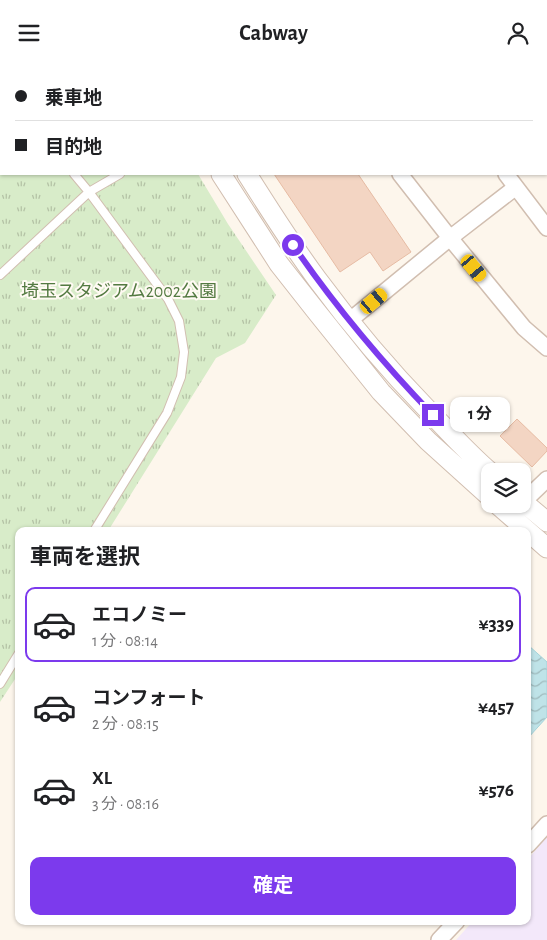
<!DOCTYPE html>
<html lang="ja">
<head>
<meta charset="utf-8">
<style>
	body { margin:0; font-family:"Alegreya Sans","Noto Sans JP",sans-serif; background:#f2f2f2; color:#202124; height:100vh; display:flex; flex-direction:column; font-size:19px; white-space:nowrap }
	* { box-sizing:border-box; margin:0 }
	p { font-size:16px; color:#757577 }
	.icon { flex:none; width:28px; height:28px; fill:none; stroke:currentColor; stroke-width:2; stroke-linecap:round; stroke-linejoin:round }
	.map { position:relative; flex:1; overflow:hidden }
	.details { position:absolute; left:15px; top:462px; width:516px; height:398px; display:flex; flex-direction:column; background:#fff; border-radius:10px; box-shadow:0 1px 4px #0004 }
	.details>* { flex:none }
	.guide { position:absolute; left:0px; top:0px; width:548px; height:110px; box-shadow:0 1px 4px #0004; display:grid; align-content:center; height:110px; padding:0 15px; background:#fff }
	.fabs { position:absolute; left:481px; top:398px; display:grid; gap:10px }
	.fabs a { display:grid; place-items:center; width:50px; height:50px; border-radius:10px; background:#fff; box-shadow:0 1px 4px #0004; font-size:25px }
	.end { position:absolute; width:22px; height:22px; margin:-11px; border:6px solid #7c3aed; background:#fff; box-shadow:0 0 0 2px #fff }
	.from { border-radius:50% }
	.bubble { position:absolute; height:35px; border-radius:10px; background:#fff; box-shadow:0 1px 4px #0004; font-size:16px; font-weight:700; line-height:35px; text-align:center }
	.car { position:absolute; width:15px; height:30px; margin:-15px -8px; border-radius:6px; box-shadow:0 0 4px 1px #0007; background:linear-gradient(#f5c518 24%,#345 0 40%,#f5c518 0 76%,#345 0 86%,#f5c518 0) }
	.guide b { display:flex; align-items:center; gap:18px; height:48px; font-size:19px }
	.guide b+b { border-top:1px solid #e0e0e0 }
	.guide i { width:12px; height:12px; background:#202124 }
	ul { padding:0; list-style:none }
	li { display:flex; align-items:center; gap:15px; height:75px; margin:0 10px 8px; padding:0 5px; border:2px solid transparent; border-radius:10px }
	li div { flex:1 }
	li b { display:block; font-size:19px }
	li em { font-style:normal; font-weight:700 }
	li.on { border-color:#7c3aed }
	li>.icon { width:45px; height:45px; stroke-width:1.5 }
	h2 { padding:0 15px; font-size:22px; line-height:60px }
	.cta { display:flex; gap:10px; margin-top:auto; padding:10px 15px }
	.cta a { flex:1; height:58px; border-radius:10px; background:#7c3aed; color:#fff; font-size:20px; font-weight:700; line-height:58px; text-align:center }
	header { display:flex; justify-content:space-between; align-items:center; height:65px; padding:0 15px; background:#fff; font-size:22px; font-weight:700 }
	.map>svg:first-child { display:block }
</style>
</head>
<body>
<header><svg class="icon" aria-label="menu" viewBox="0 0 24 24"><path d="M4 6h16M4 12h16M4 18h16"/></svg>Cabway<svg class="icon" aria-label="person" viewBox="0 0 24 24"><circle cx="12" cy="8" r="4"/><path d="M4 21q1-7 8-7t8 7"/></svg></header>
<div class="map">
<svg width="547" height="875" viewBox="0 0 547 875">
	<defs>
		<pattern id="park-tufts" width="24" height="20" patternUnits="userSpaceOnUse" patternTransform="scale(1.25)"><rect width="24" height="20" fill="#d8ecc9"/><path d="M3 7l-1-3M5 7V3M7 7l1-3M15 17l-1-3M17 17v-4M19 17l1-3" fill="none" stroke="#b4c2a5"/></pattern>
		<pattern id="water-waves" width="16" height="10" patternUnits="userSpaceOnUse" patternTransform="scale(1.25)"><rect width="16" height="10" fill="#bfe3e8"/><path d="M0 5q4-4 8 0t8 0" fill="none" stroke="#a0bbbe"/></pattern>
	</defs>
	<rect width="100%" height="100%" fill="#fdf6ec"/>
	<path fill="#f3e8fa" d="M 547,772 L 547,875 L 456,875 L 473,856 L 528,856 L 528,794 Z"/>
	<path fill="url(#park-tufts)" d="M 0,0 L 143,0 L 143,1 L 1,1 L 1,109 L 198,109 L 228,159 L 276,230 L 245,278 L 216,293 L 108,466 L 19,466 L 19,608 L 0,637 Z"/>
	<path fill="url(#water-waves)" stroke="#a5d3da" d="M 528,580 L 547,597 L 547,652 L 528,673 Z"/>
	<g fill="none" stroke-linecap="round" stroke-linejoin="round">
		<path stroke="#bfe3e8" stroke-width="25" d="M 546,0 L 547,2"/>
	</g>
	<path fill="#f3d5c3" stroke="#e6bba3" d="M 274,109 L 358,109 L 411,187 L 383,206 L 370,187 L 340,207 Z
		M 517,354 L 547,383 L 547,386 L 532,402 L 500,371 Z"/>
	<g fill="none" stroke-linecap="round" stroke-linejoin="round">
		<g stroke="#d1beb0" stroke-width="10">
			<path id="service" d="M 0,17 L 1,19
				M 74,109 L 89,127 L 120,109
				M 0,210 L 89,127 L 168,234 L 179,256 L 184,287 L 181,312 L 167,348 L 94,466
				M 0,619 L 19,588"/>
		</g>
		<g stroke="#d1beb0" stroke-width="18">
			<path id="minor" d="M 333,0 L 334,1
				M 423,0 L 424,1
				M 311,1 L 313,0
				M 400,109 L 450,173 L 524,263 L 547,283
				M 506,109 L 547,163
				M 349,256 L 450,173 L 516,122
				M 523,437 L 547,414
				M 528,780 L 547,759
				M 439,875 L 457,856"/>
		</g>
		<g stroke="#d1beb0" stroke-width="21">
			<path id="tertiary" d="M 162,0 L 163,1
				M 184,0 L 185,1
				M 221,109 L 279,199 L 316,246 L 381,327 L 428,376 L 490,432
				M 247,109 C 269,144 292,180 317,214 C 351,260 388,304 428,345 C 448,366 468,388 490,407
				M 522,436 L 547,457
				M 497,439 L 547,483"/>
		</g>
		<use href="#service" stroke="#fff" stroke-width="8"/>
		<use href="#minor" stroke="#fff" stroke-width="15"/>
		<use href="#tertiary" stroke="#fff" stroke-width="19"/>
	</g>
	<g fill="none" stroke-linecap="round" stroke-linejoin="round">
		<path stroke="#7c3aed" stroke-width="6" d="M 293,180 C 335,241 382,297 433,350"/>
	</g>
	<g text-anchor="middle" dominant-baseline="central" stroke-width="4" stroke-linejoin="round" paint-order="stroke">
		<g font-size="18" fill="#537a41" stroke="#fffaf3">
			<text x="119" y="227">埼玉スタジアム2002公園</text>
		</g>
	</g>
</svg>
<div class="fabs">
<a><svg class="icon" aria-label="layers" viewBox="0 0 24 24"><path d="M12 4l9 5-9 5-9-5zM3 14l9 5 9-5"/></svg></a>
</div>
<i class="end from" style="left:293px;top:180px"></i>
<i class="end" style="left:433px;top:350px"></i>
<div class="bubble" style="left:450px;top:332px;width:60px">1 分</div>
<i class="car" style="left:474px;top:203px;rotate:140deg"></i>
<i class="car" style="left:374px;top:236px;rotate:50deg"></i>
<div class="guide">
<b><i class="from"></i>乗車地</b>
<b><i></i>目的地</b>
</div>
<section class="details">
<h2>車両を選択</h2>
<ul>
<li class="on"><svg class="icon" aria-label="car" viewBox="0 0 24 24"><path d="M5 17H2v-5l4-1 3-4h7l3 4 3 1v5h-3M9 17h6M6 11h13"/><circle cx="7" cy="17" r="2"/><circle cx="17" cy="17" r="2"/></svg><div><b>エコノミー</b><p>1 分 · 08:14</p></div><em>¥339</em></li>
<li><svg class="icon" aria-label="car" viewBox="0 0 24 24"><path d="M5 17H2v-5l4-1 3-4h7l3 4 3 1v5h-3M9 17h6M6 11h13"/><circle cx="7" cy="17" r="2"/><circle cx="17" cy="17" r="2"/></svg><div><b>コンフォート</b><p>2 分 · 08:15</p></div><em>¥457</em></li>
<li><svg class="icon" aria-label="car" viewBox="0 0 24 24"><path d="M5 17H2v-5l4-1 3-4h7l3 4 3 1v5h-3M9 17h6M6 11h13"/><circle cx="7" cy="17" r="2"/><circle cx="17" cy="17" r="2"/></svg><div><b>XL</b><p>3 分 · 08:16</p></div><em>¥576</em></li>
</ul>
<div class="cta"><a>確定</a></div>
</section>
</div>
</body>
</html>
